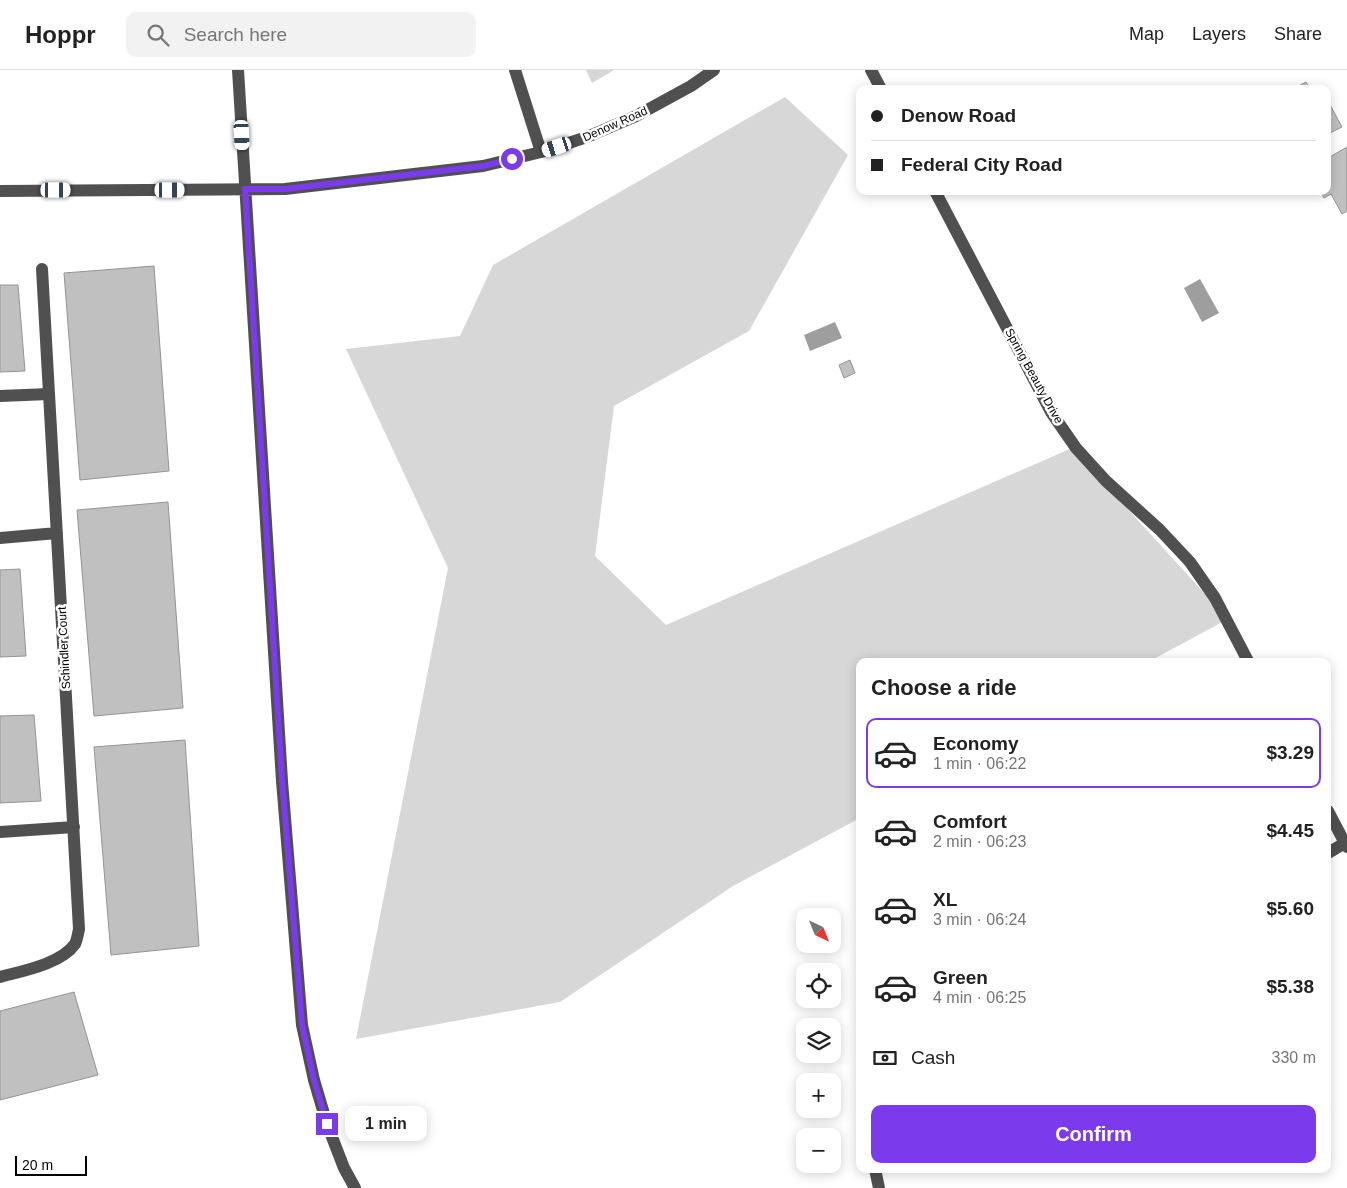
<!DOCTYPE html>
<html lang="en">
<head>
<meta charset="utf-8">
<style>
	body { margin:0; font-family:Helvetica,sans-serif; background:#f2f2f2; color:#222; height:100vh; display:flex; flex-direction:column; font-size:19px; white-space:nowrap }
	* { box-sizing:border-box; margin:0 }
	p { font-size:16px; color:#767676 }
	.icon { flex:none; width:28px; height:28px; fill:none; stroke:currentColor; stroke-width:2; stroke-linecap:round; stroke-linejoin:round }
	.map { position:relative; flex:1; overflow:hidden }
	.sheet { position:absolute; left:856px; top:588px; width:475px; height:515px; display:flex; flex-direction:column; background:#fff; border-radius:10px; box-shadow:0 2px 12px #0003 }
	.sheet>* { flex:none }
	.hud { position:absolute; left:856px; top:15px; width:475px; height:110px; border-radius:10px; box-shadow:0 2px 12px #0003; display:grid; align-content:center; height:110px; padding:0 15px; background:#fff }
	.needle { width:32px; rotate:137deg }
	.tools { position:absolute; left:796px; top:838px; display:grid; gap:10px }
	.tools a { display:grid; place-items:center; width:45px; height:45px; border-radius:10px; background:#fff; box-shadow:0 2px 12px #0003; font-size:25px }
	.scale { position:absolute; left:15px; bottom:12px; width:72px; box-sizing:border-box; padding-left:5px; border:2px solid #000; border-top:0; font-size:14px; line-height:18px; white-space:nowrap; color:#000; -webkit-text-stroke:4px #fff; paint-order:stroke }
	.end { position:absolute; width:22px; height:22px; margin:-11px; border:6px solid #7c3aed; background:#fff; box-shadow:0 0 0 2px #fff }
	.from { border-radius:50% }
	.bubble { position:absolute; height:35px; border-radius:10px; background:#fff; box-shadow:0 2px 12px #0003; font-size:16px; font-weight:700; line-height:35px; text-align:center }
	.car { position:absolute; width:15px; height:30px; margin:-15px -8px; border-radius:6px; box-shadow:0 0 4px 1px #0007; background:linear-gradient(#fff 24%,#345 0 40%,#fff 0 76%,#345 0 86%,#fff 0) }
	.hud b { display:flex; align-items:center; gap:18px; height:48px; font-size:19px }
	.hud b+b { border-top:1px solid #e0e0e0 }
	.hud i { width:12px; height:12px; background:#222 }
	ul { padding:0; list-style:none }
	li { display:flex; align-items:center; gap:15px; height:70px; margin:0 10px 8px; padding:0 5px; border:2px solid transparent; border-radius:10px }
	li div { flex:1 }
	li b { display:block; font-size:19px }
	li em { font-style:normal; font-weight:700 }
	li.on { border-color:#7c3aed }
	li>.icon { width:45px; height:45px; stroke-width:1.5 }
	h2 { padding:0 15px; font-size:22px; line-height:60px }
	.pay { display:flex; align-items:center; gap:12px; height:55px; padding:0 15px; font-size:19px }
	.pay p { margin-inline-start:auto }
	.primary-button { display:flex; gap:10px; margin-top:auto; padding:10px 15px }
	.primary-button a { flex:1; height:58px; border-radius:10px; background:#7c3aed; color:#fff; font-size:20px; font-weight:700; line-height:58px; text-align:center }
	header { display:flex; align-items:center; gap:30px; box-sizing:border-box; height:70px; padding:0 25px; background:#fff; border-bottom:1px solid #e0e0e0 }
	header strong { font-size:24px }
	nav { display:flex; gap:28px; margin-inline-start:auto; font-size:18px }
	.search { width:350px; height:45px; background:#f2f2f2; display:flex; align-items:center; gap:12px; box-sizing:border-box; padding:0 18px; border-radius:10px; color:#767676; font-size:19px }
	.map>svg:first-child { display:block }
</style>
</head>
<body>
<header>
<strong>Hoppr</strong>
<div class="search"><svg class="icon" aria-label="search" viewBox="0 0 24 24"><circle cx="10" cy="10" r="6"/><path d="M15 15l6 6"/></svg>Search here</div>
<nav><a>Map</a><a>Layers</a><a>Share</a></nav>
</header>
<div class="map">
<svg width="1347" height="1118" viewBox="0 0 1347 1118">
	<rect width="100%" height="100%" fill="#fff"/>
	<path fill="#d7d7d7" d="M 586,0 L 614,0 L 592,13 Z
		M 785,27 L 848,85 L 749,261 L 614,336 L 595,486 L 666,555 L 1072,378 L 1228,549 L 1150,591 L 860,591 L 860,748 L 733,816 L 560,932 L 356,969 L 448,498 L 346,279 L 460,266 L 493,195 Z"/>
	<path fill="#9e9e9e" d="M 1200,209 L 1219,243 L 1202,252 L 1184,218 Z
		M 835,252 L 842,268 L 810,281 L 804,265 Z"/>
	<path fill="#c0c0c0" stroke="#949494" d="M 1306,12 L 1310,19 L 1293,19 Z
		M 1328,33 L 1329,33 L 1342,57 L 1328,64 Z
		M 1347,77 L 1347,141 L 1342,144 L 1331,124 L 1324,128 L 1321,121 L 1328,121 L 1328,88 Z
		M 154,196 L 169,401 L 80,410 L 64,203 Z
		M 0,215 L 18,215 L 25,301 L 0,302 Z
		M 850,290 L 855,303 L 844,308 L 839,295 Z
		M 168,432 L 183,638 L 94,646 L 77,440 Z
		M 20,499 L 26,586 L 0,587 L 0,500 Z
		M 34,645 L 41,731 L 0,733 L 0,646 Z
		M 185,670 L 199,876 L 111,885 L 94,677 Z
		M 74,922 L 98,1005 L 0,1030 L 0,941 Z"/>
	<g fill="none" stroke-linecap="round" stroke-linejoin="round">
		<path stroke="#505050" stroke-width="12" d="M 238,0 L 282,711 L 302,955 L 314,1010 L 327,1054 L 344,1098 L 355,1118
			M 515,0 L 541,82
			M 871,0 L 881,19
			M 0,121 L 285,119 L 483,96 L 541,82 L 587,67 L 636,46 L 691,16 L 714,0
			M 935,121 L 1051,342 L 1076,378 L 1106,411 L 1160,460 L 1190,492 L 1215,528 L 1248,591
			M 0,326 L 49,324
			M 0,468 L 57,463
			M 1328,741 L 1347,777
			M 0,762 L 74,757
			M 1328,783 L 1345,773
			M 0,907 C 22,901 61,894 75,874 C 77,870 78,864 79,859 L 42,199
			M 875,1099 L 879,1118"/>
	</g>
	<g fill="none" stroke-linecap="round" stroke-linejoin="round">
		<path stroke="#7c3aed" stroke-width="6" d="M 327,1054 L 314,1010 L 302,955 L 282,710 L 245,119 L 285,119 L 483,96 L 512,89"/>
	</g>
	<g text-anchor="middle" dominant-baseline="central" stroke-width="5" stroke-linejoin="round" paint-order="stroke">
		<g font-size="12" fill="#000" stroke="#fff">
			<text transform="translate(615 54) rotate(-24)">Denow Road</text>
			<text transform="translate(1034 306) rotate(61)">Spring Beauty Drive</text>
			<text transform="translate(64 578) rotate(-93)">Schindler Court</text>
		</g>
	</g>
</svg>
<div class="tools">
<a><svg class="needle" viewBox="-14 -14 28 28"><path d="M0-13l5 13h-10z" fill="#e53935"/><path d="M0 13l5-13h-10z" fill="#767676"/></svg></a>
<a><svg class="icon" aria-label="locate" viewBox="0 0 24 24"><circle cx="12" cy="12" r="6"/><path d="M12 2v4M12 18v4M2 12h4M18 12h4"/></svg></a>
<a><svg class="icon" aria-label="layers" viewBox="0 0 24 24"><path d="M12 4l9 5-9 5-9-5zM3 14l9 5 9-5"/></svg></a>
<a>+</a>
<a>−</a>
</div>
<div class="scale">20 m</div>
<i class="end from" style="left:512px;top:89px"></i>
<i class="end" style="left:327px;top:1054px"></i>
<div class="bubble" style="left:345px;top:1036px;width:82px">1 min</div>
<i class="car" style="left:242px;top:65px;rotate:177deg"></i>
<i class="car" style="left:557px;top:77px;rotate:252deg"></i>
<i class="car" style="left:56px;top:120px;rotate:90deg"></i>
<i class="car" style="left:170px;top:120px;rotate:90deg"></i>
<div class="hud">
<b><i class="from"></i>Denow Road</b>
<b><i></i>Federal City Road</b>
</div>
<section class="sheet">
<h2>Choose a ride</h2>
<ul>
<li class="on"><svg class="icon" aria-label="car" viewBox="0 0 24 24"><path d="M5 17H2v-5l4-1 3-4h7l3 4 3 1v5h-3M9 17h6M6 11h13"/><circle cx="7" cy="17" r="2"/><circle cx="17" cy="17" r="2"/></svg><div><b>Economy</b><p>1 min · 06:22</p></div><em>$3.29</em></li>
<li><svg class="icon" aria-label="car" viewBox="0 0 24 24"><path d="M5 17H2v-5l4-1 3-4h7l3 4 3 1v5h-3M9 17h6M6 11h13"/><circle cx="7" cy="17" r="2"/><circle cx="17" cy="17" r="2"/></svg><div><b>Comfort</b><p>2 min · 06:23</p></div><em>$4.45</em></li>
<li><svg class="icon" aria-label="car" viewBox="0 0 24 24"><path d="M5 17H2v-5l4-1 3-4h7l3 4 3 1v5h-3M9 17h6M6 11h13"/><circle cx="7" cy="17" r="2"/><circle cx="17" cy="17" r="2"/></svg><div><b>XL</b><p>3 min · 06:24</p></div><em>$5.60</em></li>
<li><svg class="icon" aria-label="car" viewBox="0 0 24 24"><path d="M5 17H2v-5l4-1 3-4h7l3 4 3 1v5h-3M9 17h6M6 11h13"/><circle cx="7" cy="17" r="2"/><circle cx="17" cy="17" r="2"/></svg><div><b>Green</b><p>4 min · 06:25</p></div><em>$5.38</em></li>
</ul>
<div class="pay"><svg class="icon" aria-label="cash" viewBox="0 0 24 24"><path d="M3 7h18v10H3z"/><circle cx="12" cy="12" r="2"/></svg>Cash<p>330 m</p></div>
<div class="primary-button"><a>Confirm</a></div>
</section>
</div>
</body>
</html>
